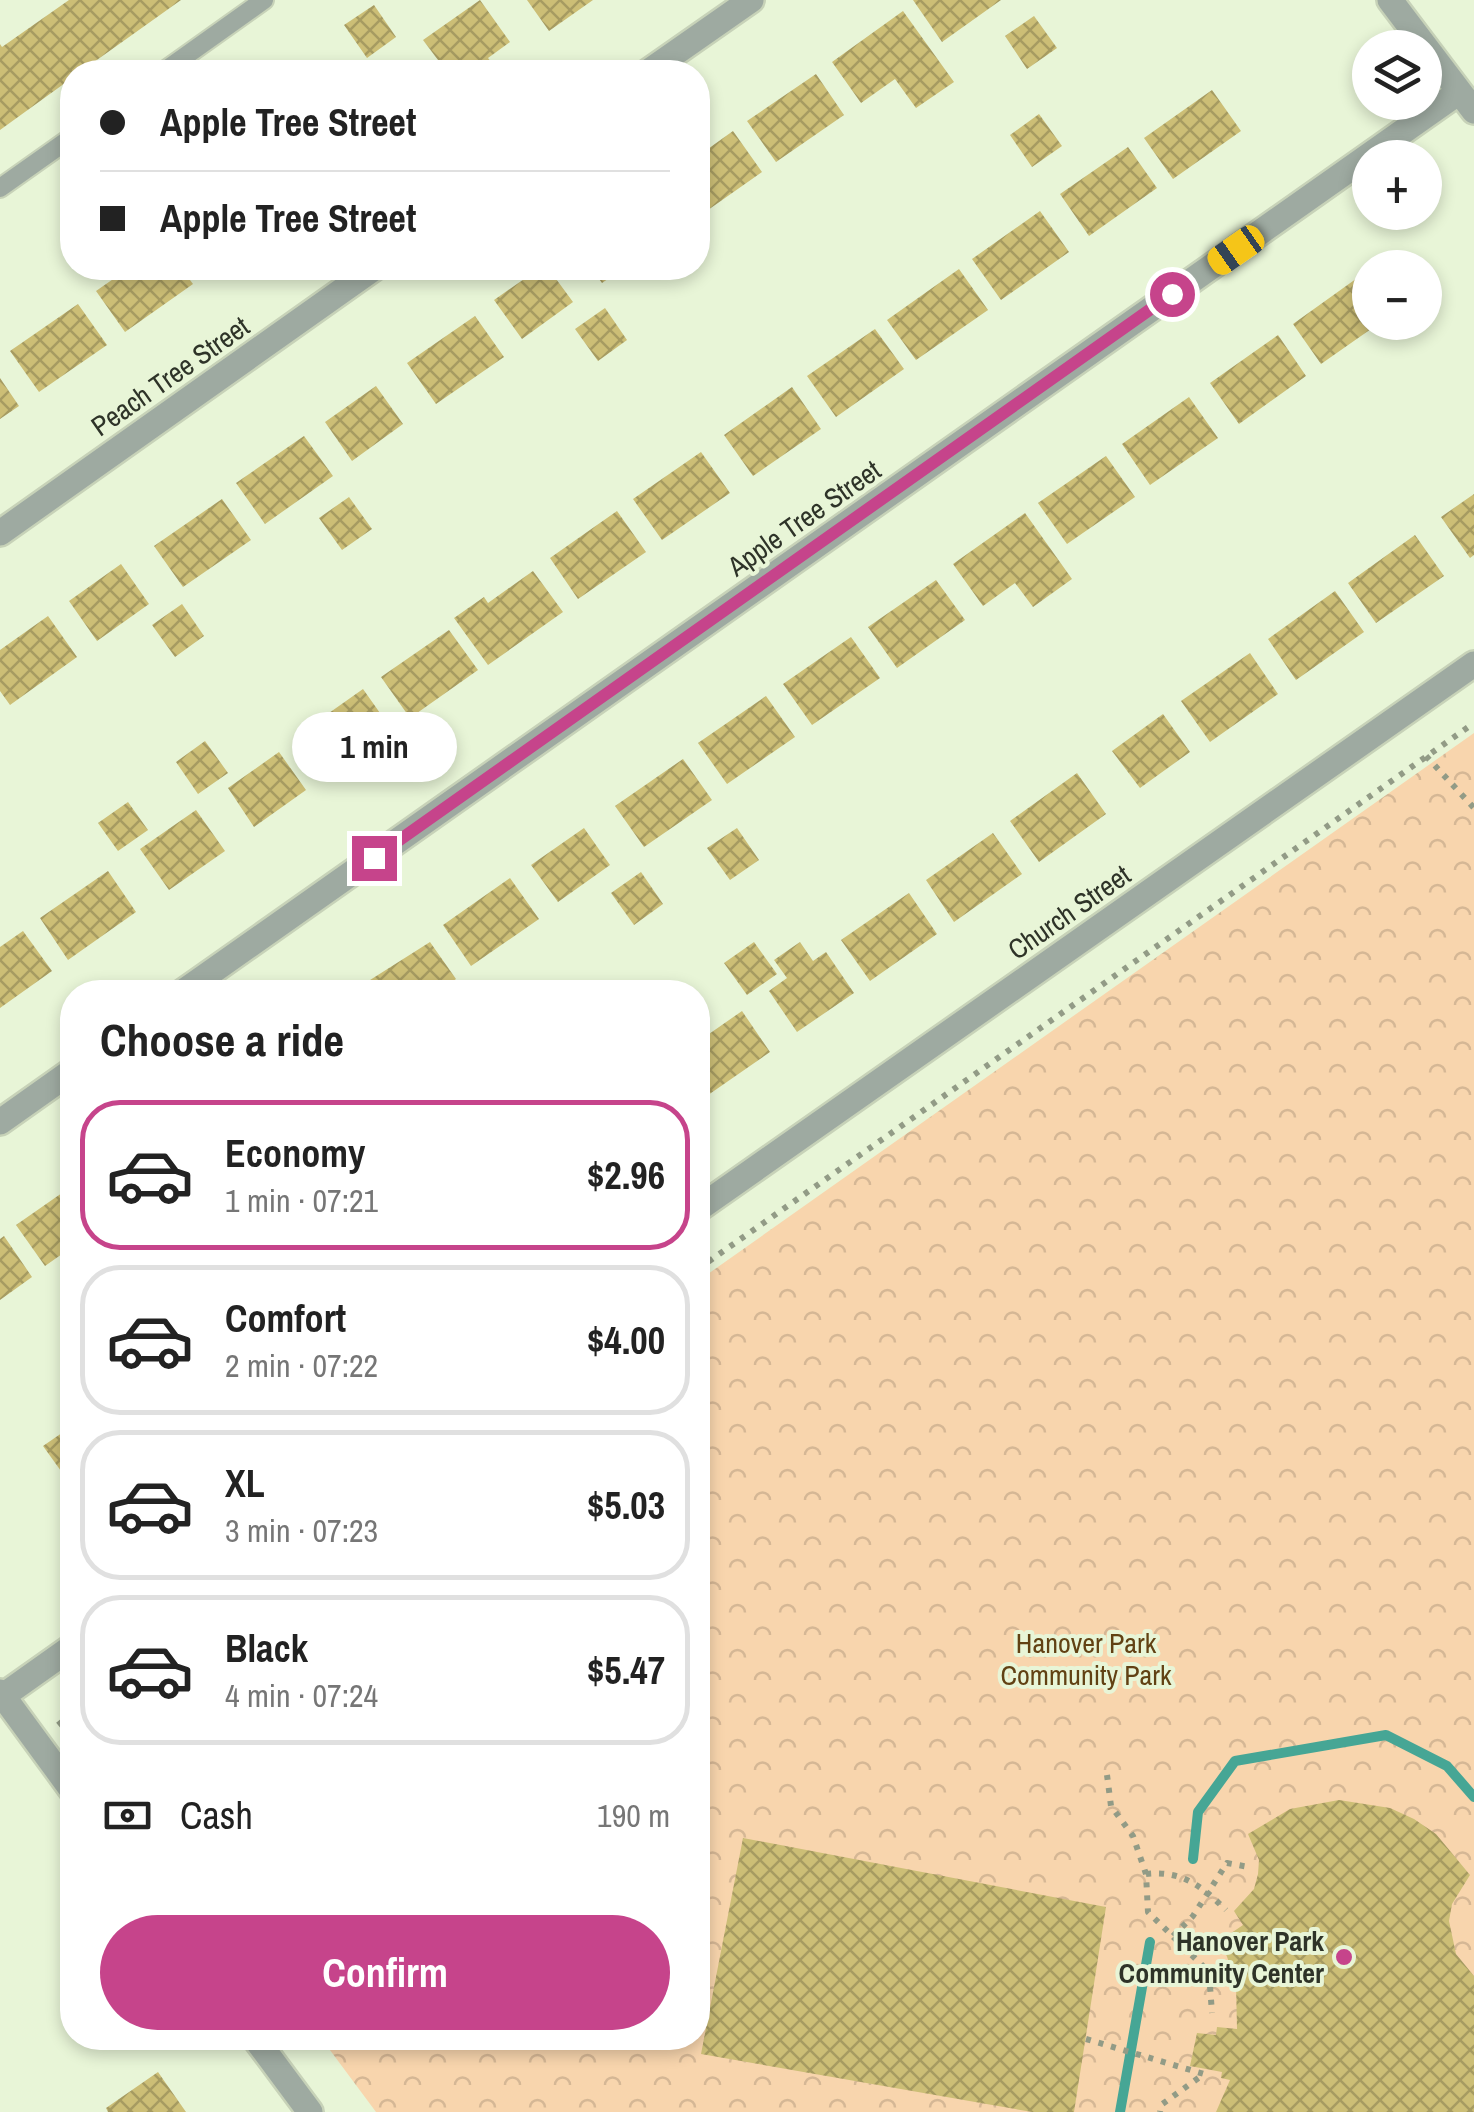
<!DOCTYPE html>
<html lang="en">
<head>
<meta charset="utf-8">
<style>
	body { margin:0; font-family:"Archivo Narrow",sans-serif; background:#f6f6f6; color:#222; height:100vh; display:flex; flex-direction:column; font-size:38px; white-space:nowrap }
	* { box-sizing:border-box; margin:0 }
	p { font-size:32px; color:#767676 }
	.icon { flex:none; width:55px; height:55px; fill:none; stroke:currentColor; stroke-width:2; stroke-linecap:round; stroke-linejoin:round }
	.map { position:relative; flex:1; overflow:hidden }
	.drawer { position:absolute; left:60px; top:980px; width:650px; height:1070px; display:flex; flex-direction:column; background:#fff; border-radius:40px; box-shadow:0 5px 15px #0003 }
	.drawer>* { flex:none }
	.banner { position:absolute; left:60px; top:60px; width:650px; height:220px; border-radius:40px; box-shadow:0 5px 15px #0003; display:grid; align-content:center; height:220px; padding:0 40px; background:#fff }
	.fabs { position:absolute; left:1352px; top:30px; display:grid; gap:20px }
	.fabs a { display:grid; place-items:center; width:90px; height:90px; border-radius:50%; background:#fff; box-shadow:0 5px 15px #0003; font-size:50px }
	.end { position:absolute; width:45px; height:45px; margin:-22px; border:12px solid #c6448b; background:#fff; box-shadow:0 0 0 5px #fff }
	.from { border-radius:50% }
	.bubble { position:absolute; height:70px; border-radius:35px; background:#fff; box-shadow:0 5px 15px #0003; font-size:32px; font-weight:800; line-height:70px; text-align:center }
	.car { position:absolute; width:30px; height:60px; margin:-30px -15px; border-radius:12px; box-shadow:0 0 8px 2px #0007; background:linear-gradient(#f5c518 24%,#345 0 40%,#f5c518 0 76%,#345 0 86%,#f5c518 0) }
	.banner b { display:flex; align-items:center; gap:35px; height:95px; font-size:38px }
	.banner b+b { border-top:2px solid #e0e0e0 }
	.banner i { width:25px; height:25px; background:#222 }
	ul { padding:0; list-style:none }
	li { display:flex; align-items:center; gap:30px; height:150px; margin:0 20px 15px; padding:0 20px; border:5px solid #e0e0e0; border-radius:40px }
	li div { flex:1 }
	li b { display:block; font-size:38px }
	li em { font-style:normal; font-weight:800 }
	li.current { border-color:#c6448b }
	li>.icon { width:90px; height:90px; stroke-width:1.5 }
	h2 { padding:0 40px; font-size:45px; line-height:120px }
	.pay { display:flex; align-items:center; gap:25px; height:110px; padding:0 40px; font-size:38px }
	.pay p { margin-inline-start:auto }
	.action { display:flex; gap:20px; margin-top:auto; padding:20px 40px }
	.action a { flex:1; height:115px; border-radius:60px; background:#c6448b; color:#fff; font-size:40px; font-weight:800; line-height:115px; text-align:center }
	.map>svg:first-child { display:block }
</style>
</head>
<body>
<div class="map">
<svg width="1474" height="2112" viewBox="0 0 1474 2112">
	<defs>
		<pattern id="park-crowns" width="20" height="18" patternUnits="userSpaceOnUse" patternTransform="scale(2.5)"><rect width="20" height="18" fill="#f8d5ad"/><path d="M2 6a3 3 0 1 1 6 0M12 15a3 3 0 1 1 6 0" fill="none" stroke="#d5b795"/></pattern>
		<pattern id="building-cross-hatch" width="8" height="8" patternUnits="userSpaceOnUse" patternTransform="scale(2.5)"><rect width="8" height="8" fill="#ccbe76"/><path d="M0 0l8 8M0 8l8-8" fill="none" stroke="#a69b61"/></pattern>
	</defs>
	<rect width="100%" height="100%" fill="#e8f5d7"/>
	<path fill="url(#park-crowns)" d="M 1474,733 L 1474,2112 L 376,2112 L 321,2038 L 698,2038 L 698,1281 Z"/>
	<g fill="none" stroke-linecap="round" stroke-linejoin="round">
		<path stroke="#46a695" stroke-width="10" d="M 1193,1859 L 1198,1812 L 1235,1761 L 1386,1735 L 1447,1766 L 1474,1797
			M 1120,2112 L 1150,1942"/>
	</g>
	<path fill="url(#building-cross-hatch)" d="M 69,0 L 181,0 L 80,72 L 72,72 L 72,78 L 0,130 L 0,44 L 2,47 Z
		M 480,0 L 510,42 L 488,58 L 498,71 L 447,72 L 423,40 Z
		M 527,0 L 593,0 L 549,31 Z
		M 913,0 L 1001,0 L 942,42 Z
		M 374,5 L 396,37 L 367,58 L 344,25 Z
		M 903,11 L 954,82 L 916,108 L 895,79 L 861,103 L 832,62 Z
		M 1034,16 L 1057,48 L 1027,69 L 1005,36 Z
		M 816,74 L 844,115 L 776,162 L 747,121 Z
		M 1212,90 L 1241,131 L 1173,179 L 1144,138 Z
		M 1039,114 L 1062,146 L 1032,167 L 1010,135 Z
		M 733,131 L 762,172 L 698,217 L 698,156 Z
		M 1128,147 L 1157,188 L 1089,236 L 1060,194 Z
		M 1040,211 L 1069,252 L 1001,300 L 972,259 Z
		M 129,268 L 181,268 L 193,284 L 125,332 L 96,291 Z
		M 540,268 L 548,268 L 573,302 L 522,339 L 494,300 Z
		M 591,268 L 624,268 L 602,283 Z
		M 959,269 L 988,310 L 916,360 L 887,320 Z
		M 1360,276 L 1370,290 L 1370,322 L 1381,322 L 1321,364 L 1293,324 Z
		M 78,304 L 107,345 L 39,392 L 10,351 Z
		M 605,308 L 627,340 L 598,361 L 575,329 Z
		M 475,316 L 504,357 L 436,404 L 407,363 Z
		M 875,329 L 904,369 L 836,417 L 807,376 Z
		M 1278,335 L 1306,376 L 1239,424 L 1210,383 Z
		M 0,378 L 19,406 L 0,419 Z
		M 376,386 L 403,424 L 352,461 L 325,422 Z
		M 792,387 L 821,429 L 753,476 L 724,435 Z
		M 1189,397 L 1218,438 L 1150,485 L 1122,444 Z
		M 304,436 L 333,476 L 265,524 L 236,483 Z
		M 701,452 L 730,493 L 662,540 L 633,499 Z
		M 1106,456 L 1135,497 L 1067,544 L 1038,503 Z
		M 1474,494 L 1474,555 L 1470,558 L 1441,517 Z
		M 349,497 L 372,529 L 342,550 L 319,518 Z
		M 222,499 L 251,540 L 183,587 L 154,546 Z
		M 617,511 L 646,552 L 578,599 L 550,558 Z
		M 1025,513 L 1072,579 L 1033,607 L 1015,583 L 983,606 L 953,564 Z
		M 1415,535 L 1444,576 L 1376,623 L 1348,583 Z
		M 121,564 L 149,604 L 97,641 L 69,601 Z
		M 533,571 L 563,612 L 488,665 L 454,618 L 484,597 L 488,603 Z
		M 936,580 L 965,620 L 897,668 L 868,627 Z
		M 1335,591 L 1364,632 L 1296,680 L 1268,639 Z
		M 182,604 L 204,636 L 175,657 L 152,625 Z
		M 48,616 L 77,657 L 10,705 L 0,691 L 0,650 Z
		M 449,630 L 478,670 L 410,718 L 381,677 Z
		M 851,637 L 880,678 L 812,725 L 783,684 Z
		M 1250,653 L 1278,694 L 1210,742 L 1181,701 Z
		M 363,689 L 392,730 L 324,777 L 295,737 Z
		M 766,696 L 795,737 L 727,784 L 698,743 Z
		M 1163,714 L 1190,752 L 1140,788 L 1112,751 Z
		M 205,741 L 228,773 L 198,794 L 176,762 Z
		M 279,752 L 306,790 L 254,827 L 228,788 Z
		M 683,759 L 712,800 L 644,847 L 615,806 Z
		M 1077,773 L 1106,814 L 1039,862 L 1010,821 Z
		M 128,802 L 148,830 L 118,851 L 98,823 Z
		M 196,810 L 225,851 L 169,890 L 140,849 Z
		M 584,828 L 610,865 L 558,902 L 531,865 Z
		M 737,828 L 759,860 L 730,880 L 707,848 Z
		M 993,833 L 1022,874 L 954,922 L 926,880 Z
		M 108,871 L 136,912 L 68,960 L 40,918 Z
		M 641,872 L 663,904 L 634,925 L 611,893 Z
		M 510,878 L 539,919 L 471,966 L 443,925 Z
		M 909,893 L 937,934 L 870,981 L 841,940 Z
		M 23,931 L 52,971 L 0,1008 L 0,947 Z
		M 430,942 L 456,979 L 438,992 L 364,992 L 359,987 Z
		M 754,942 L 777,974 L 747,995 L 724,963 Z
		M 800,942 L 813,961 L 826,952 L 854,993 L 797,1032 L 769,991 L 787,978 L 774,960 Z
		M 742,1011 L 770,1052 L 698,1102 L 698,1017 L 709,1034 Z
		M 72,1186 L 72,1247 L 45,1266 L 16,1225 Z
		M 4,1236 L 32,1277 L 0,1300 L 0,1239 Z
		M 72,1426 L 72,1474 L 66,1478 L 43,1446 Z
		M 1339,1800 L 1390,1808 L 1414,1819 L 1436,1834 L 1470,1875 L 1452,1904 L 1449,1921 L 1456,1954 L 1474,1976 L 1474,2112 L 1216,2112 L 1230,2080 L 1221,2078 L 1222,2072 L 1190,2066 L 1197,2033 L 1216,2035 L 1217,2027 L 1237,2029 L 1236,1982 L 1221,1940 L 1243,1925 L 1234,1911 L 1254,1889 L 1258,1874 L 1259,1860 L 1248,1834 L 1290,1809 Z
		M 743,1838 L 1106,1907 L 1074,2112 L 1032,2112 L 701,2054 Z
		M 158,2072 L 186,2112 L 108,2112 L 106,2108 Z"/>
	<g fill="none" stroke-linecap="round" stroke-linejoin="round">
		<g stroke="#c7d2b8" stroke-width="22">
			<path id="lane" d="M 163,72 L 264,0
				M 0,188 L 72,137"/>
		</g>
		<g stroke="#c7d2b8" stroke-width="30">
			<path id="street" d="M 1390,0 L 1474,111
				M 648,72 L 751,0
				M 0,533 L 374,268
				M 183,992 L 1459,92
				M 0,1122 L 72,1071
				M 698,1209 L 1474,664
				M 0,1692 L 72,1790
				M 0,1698 L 72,1647
				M 255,2038 L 310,2112"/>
		</g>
		<path stroke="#929b86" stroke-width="6" stroke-dasharray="5 8" stroke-linecap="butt" d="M 1426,756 L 1474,808
			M 698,1269 L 1474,723
			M 58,1725 L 72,1714
			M 1107,1775 L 1111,1806 L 1133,1836 L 1146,1874 L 1148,1912 L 1209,1972 L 1212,2013
			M 1146,1874 C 1181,1870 1202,1886 1226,1910
			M 1173,1936 L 1193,1916 L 1227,1863 L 1249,1867
			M 1086,2039 L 1204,2074 L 1161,2105 L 1160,2112"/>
		<use href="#lane" stroke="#9eaaa1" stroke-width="18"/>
		<use href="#street" stroke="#9eaaa1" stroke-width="25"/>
	</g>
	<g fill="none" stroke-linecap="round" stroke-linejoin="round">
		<path stroke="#c6448b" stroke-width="12" d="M 374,858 L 1172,294"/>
	</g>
	<circle fill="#c6448b" stroke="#e8f5d7" stroke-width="4" cx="1344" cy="1957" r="10"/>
	<g text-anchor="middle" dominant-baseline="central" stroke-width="8" stroke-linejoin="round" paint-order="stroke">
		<g font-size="28" fill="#2e3328" stroke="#e8f5d7">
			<text transform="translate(170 376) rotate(-35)">Peach Tree Street</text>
			<text transform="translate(804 518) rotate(-35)">Apple Tree Street</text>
			<text transform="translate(1069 912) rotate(-35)">Church Street</text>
		</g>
		<g font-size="28" fill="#614113" stroke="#e8f5d7">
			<text x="1086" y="1643">Hanover Park<tspan x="1086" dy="32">Community Park</tspan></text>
		</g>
		<g font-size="28" font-weight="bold" fill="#2e3328" stroke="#e8f5d7" text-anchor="end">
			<text x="1324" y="1941">Hanover Park<tspan x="1324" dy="32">Community Center</tspan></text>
		</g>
	</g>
</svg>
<div class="fabs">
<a><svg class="icon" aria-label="layers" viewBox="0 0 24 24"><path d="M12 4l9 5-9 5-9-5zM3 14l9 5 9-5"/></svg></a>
<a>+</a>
<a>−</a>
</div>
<i class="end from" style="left:1172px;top:294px"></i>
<i class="end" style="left:374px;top:858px"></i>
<div class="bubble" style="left:292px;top:712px;width:165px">1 min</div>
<i class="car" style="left:1236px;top:250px;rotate:235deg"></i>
<div class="banner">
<b><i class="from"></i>Apple Tree Street</b>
<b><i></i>Apple Tree Street</b>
</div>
<section class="drawer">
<h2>Choose a ride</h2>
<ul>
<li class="current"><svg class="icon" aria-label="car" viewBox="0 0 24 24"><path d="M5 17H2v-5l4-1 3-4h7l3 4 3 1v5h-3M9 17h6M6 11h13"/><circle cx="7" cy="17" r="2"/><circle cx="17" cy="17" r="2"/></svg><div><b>Economy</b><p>1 min · 07:21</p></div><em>$2.96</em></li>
<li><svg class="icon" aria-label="car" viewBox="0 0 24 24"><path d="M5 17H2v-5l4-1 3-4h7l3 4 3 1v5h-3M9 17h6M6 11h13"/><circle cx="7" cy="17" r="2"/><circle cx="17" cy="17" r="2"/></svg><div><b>Comfort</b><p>2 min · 07:22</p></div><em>$4.00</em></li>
<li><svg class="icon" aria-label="car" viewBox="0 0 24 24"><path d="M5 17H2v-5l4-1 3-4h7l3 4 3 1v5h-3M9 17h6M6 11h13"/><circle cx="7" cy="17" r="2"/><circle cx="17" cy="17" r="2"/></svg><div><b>XL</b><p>3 min · 07:23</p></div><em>$5.03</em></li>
<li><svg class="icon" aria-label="car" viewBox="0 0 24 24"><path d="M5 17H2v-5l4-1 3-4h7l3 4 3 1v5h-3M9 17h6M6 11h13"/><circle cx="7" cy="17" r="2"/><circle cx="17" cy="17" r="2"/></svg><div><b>Black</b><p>4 min · 07:24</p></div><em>$5.47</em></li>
</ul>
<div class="pay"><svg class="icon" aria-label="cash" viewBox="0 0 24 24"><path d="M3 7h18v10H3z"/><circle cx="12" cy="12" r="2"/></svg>Cash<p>190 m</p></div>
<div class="action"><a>Confirm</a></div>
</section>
</div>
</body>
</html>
